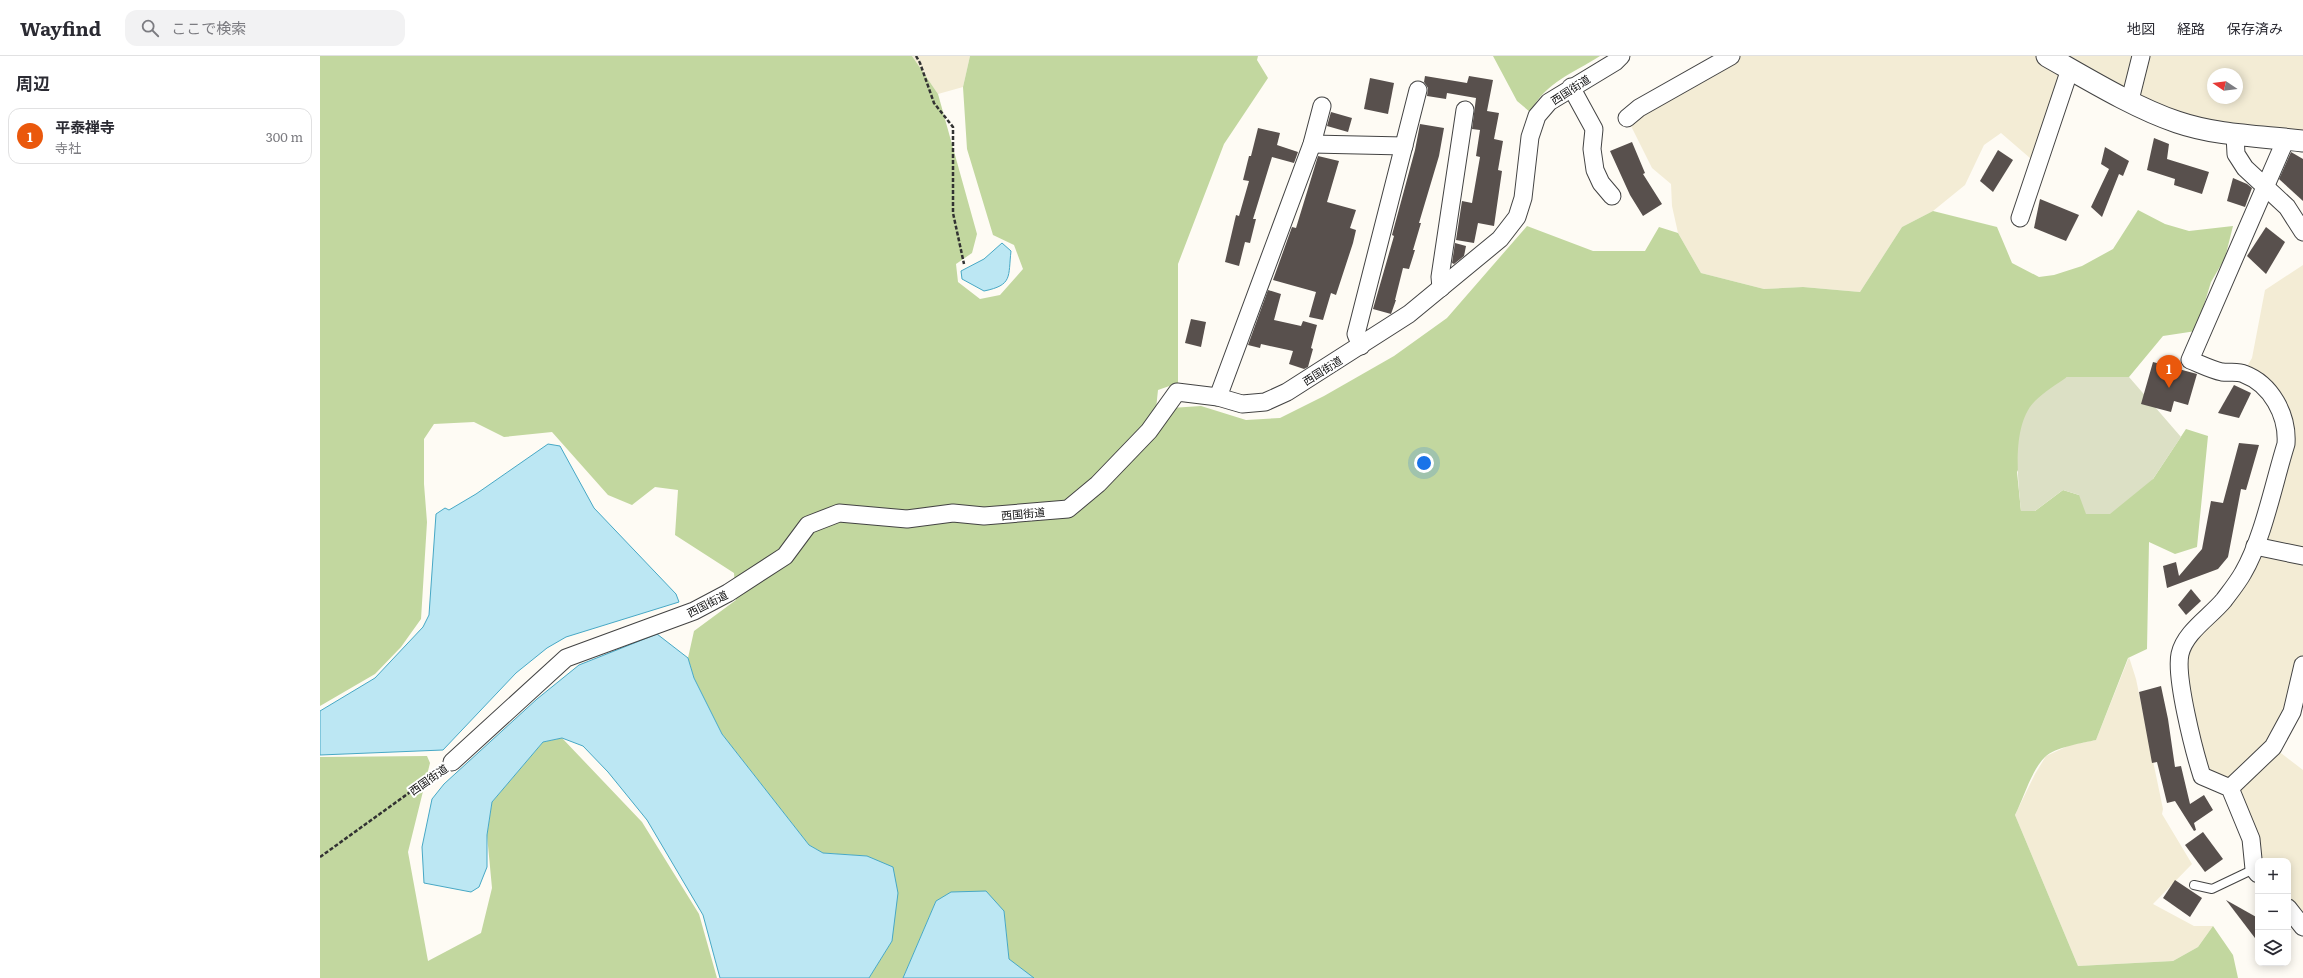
<!DOCTYPE html>
<html lang="ja">
<head>
<meta charset="utf-8">
<style>
	body { margin:0; font-family:Literata,"Noto Sans JP",serif; background:#f2f2f3; color:#2b2b33 }
	.controls { position:absolute; right:12px; bottom:12px; display:grid; overflow:hidden; border-radius:8px; box-shadow:0 2px 10px #0003 }
	.controls button { width:36px; height:36px; display:grid; place-items:center; padding:0; border:0; border-bottom:1px solid #e1e1e2; background:#fff; color:#2b2b33; font:20px sans-serif }
	.compass { position:absolute; left:1887px; top:12px; width:36px; height:36px; border-radius:50%; background:#fff; box-shadow:0 2px 10px #0003; rotate:283deg }
	.you { position:absolute; left:1104px; top:407px; width:14px; height:14px; margin:-10px; border:3px solid #fff; border-radius:50%; background:#1a73e8; box-shadow:0 0 0 6px #1a73e833 }
	.badge { display:grid; place-items:center; width:26px; height:26px; border-radius:50%; background:#ea580c; color:#fff; font-size:13px; font-weight:700 }
	.pin { position:absolute; translate:-50% -33px; filter:drop-shadow(0 1px 2px #0008) }
	.pin::after { content:''; position:absolute; top:21px; width:14px; height:12px; background:inherit; clip-path:polygon(0 0,100% 0,50% 100%) }
	.list { margin:0; padding:0; list-style:none }
	h2 { display:flex; justify-content:space-between; align-items:center; height:52px; margin:0; padding:0 16px; font-size:17px }
	h2 small { font-size:13px; font-weight:400; color:#7c7c81 }
	.list li { display:grid; grid-template-columns:26px 1fr auto; gap:12px; align-items:center; box-sizing:border-box; height:56px; margin:0 8px 8px; padding:0 8px; border:1px solid #e1e1e2; border-radius:12px }
	.list b { display:block; font-size:15px; white-space:nowrap }
	.list p { margin:0; font-size:13px; white-space:nowrap; color:#7c7c81 }
	.list em { font-size:13px; font-style:normal; color:#7c7c81 }
	.icon { flex:none; width:22px; height:22px; fill:none; stroke:currentColor; stroke-width:2; stroke-linecap:round; stroke-linejoin:round }
	.map { position:relative; flex:none; width:1983px; height:922px; overflow:hidden }
	header { display:flex; align-items:center; gap:24px; box-sizing:border-box; height:56px; padding:0 20px; background:#fff; border-bottom:1px solid #e1e1e2 }
	header strong { font-size:19px }
	nav { display:flex; gap:22px; margin-inline-start:auto; font-size:14px }
	.search { width:280px; height:36px; background:#f2f2f3; display:flex; align-items:center; gap:10px; box-sizing:border-box; padding:0 14px; border-radius:12px; color:#7c7c81; font-size:15px }
	main { display:flex }
	aside { flex:1; background:#fff }
	.map>svg:first-child { display:block }
</style>
</head>
<body>
<header>
<strong>Wayfind</strong>
<div class="search"><svg class="icon" aria-label="search" viewBox="0 0 24 24"><circle cx="10" cy="10" r="6"/><path d="M15 15l6 6"/></svg>ここで検索</div>
<nav><a>地図</a><a>経路</a><a>保存済み</a></nav>
</header>
<main>
<aside>
<h2>周辺<small></small></h2>
<ul class="list">
<li><span class="badge">1</span><div><b>平泰禅寺</b><p>寺社</p></div><em>300 m</em></li>
</ul>
</aside>
<div class="map">
<svg width="1983" height="922" viewBox="0 0 1983 922">
	<rect width="100%" height="100%" fill="#fefbf4"/>
	<g fill="#f3ecd5" fill-rule="evenodd">
		<polygon points="592,0 650,0 643,31 618,38"/>
		<path d="M1412,0H1983V86L1915,79L1750,13L1718,109L1681,77L1664,89L1645,129L1613,155L1582,171L1540,236L1483,231L1444,233L1381,217L1358,177L1352,150L1351,128L1332,112L1307,62ZM1893,18H1917V42H1893Z"/>
		<polygon points="1983,209 1983,609 1953,691 1983,714 1983,871 1968,852 1968,805 1938,805 1910,732 1882,720 1860,598 1923,517 1966,388 1962,362 1923,317 1932,302 1945,234"/>
		<polygon points="1809,601 1816,623 1843,753 1842,758 1872,808 1833,848 1874,870 1893,870 1878,891 1853,905 1758,910 1695,759 1715,718 1726,700 1750,689 1776,684"/>
	</g>
	<g fill="#c2d79f">
		<path d="M0,0H592L618,38L657,178L652,197L636,208L638,226L660,243L680,239L703,213L694,189L673,179L647,93L643,31L650,0H938L937,4L948,22L904,88L858,208V327L838,334L836,353L881,350L926,364L960,362L1004,340L1074,300L1127,262L1207,170L1273,195H1325L1339,171L1358,177L1381,217L1444,233L1483,231L1540,236L1582,171L1613,155L1677,171L1692,207L1719,221L1734,219L1762,210L1793,193L1818,154L1845,168L1869,175L1913,170L1905,202L1891,226L1876,275L1843,280L1809,321H1747L1697,416L1701,455H1715L1743,434L1759,439L1833,423L1866,373L1888,380L1877,491L1855,498L1829,486L1827,593L1808,602L1776,684C1763,687 1735,691 1725,701C1711,715 1704,741 1695,759L1758,910L1853,905L1878,891L1893,870L1913,899L1918,922H709L689,903L684,855L616,845L583,922H549L572,885L547,800L503,797L489,789L402,678L374,622L368,602L374,575L416,544L414,517L355,479L358,434L335,431L312,449L288,439L232,376L184,381L154,366L114,368L104,383V428L107,466L101,563L81,591L55,618L0,650Z"/>
		<path d="M1173,0H1280C1252,18 1227,25 1210,56L1197,45Z"/>
		<polygon points="242,682 322,766 379,858 397,922 0,922 0,701 107,700 110,707 88,796 108,905 161,877 172,832 167,779 172,746 223,686"/>
	</g>
	<path fill="#dce0c5" d="M1747,321H1809L1861,381L1833,423L1790,458H1766L1759,439L1743,434L1715,455H1701C1698,424 1691,369 1715,345C1724,336 1737,328 1747,321Z"/>
	<g fill="#bce7f3" stroke="#47a8c5">
		<path d="M682,187L691,195C688,221 693,229 664,235L642,223L641,215L664,203Z"/>
		<polygon points="228,388 240,390 274,452 356,538 359,546 246,581 227,592 196,617 123,694 0,699 0,655 55,622 103,571 109,559 116,458 125,452 129,454 156,438"/>
		<polygon points="337,578 368,602 374,622 402,678 489,789 503,797 547,800 573,811 578,837 572,885 549,922 400,922 383,859 327,764 288,716 263,690 242,682 223,686 172,746 167,779 167,811 159,831 151,836 104,827 102,791 112,743 124,728 217,643 259,609"/>
		<polygon points="666,835 684,855 689,903 714,922 583,922 616,845 631,836"/>
	</g>
	<g fill="#58504d">
		<polygon points="1105,20 1147,27 1149,20 1173,24 1167,55 1179,57 1174,83 1183,85 1178,114 1182,115 1174,170 1158,167 1154,187 1136,184 1142,145 1152,147 1160,101 1156,100 1160,74 1152,73 1156,42 1127,37 1126,43 1107,40 1108,32 1104,26"/>
		<polygon points="1050,22 1074,27 1068,58 1044,53"/>
		<polygon points="1011,56 1032,62 1028,76 1007,70"/>
		<polygon points="1100,68 1124,72 1119,100 1099,167 1101,167 1093,194 1095,194 1089,213 1083,212 1075,244 1076,244 1071,258 1053,253 1074,180 1072,179 1095,94"/>
		<polygon points="938,72 960,77 957,89 978,96 974,107 952,101 933,163 936,163 930,187 925,186 919,210 905,206 916,159 919,160 929,125 923,124 929,100 931,100"/>
		<polygon points="1834,82 1849,88 1847,103 1889,116 1882,138 1854,129 1855,123 1827,114"/>
		<polygon points="1312,86 1325,117 1323,118 1342,148 1323,160 1310,139 1290,95"/>
		<polygon points="1785,91 1809,105 1803,120 1799,118 1782,161 1771,151 1789,113 1781,108"/>
		<polygon points="1678,94 1693,104 1673,136 1660,125"/>
		<polygon points="1971,96 1983,103 1983,145 1959,123"/>
		<polygon points="998,100 1019,105 1007,146 1036,154 1030,172 1036,174 1033,187 1016,239 1011,237 1003,264 989,261 996,236 953,224 972,171 976,172"/>
		<polygon points="1913,122 1927,128 1932,132 1925,151 1907,145"/>
		<polygon points="1720,143 1759,159 1746,185 1714,172"/>
		<polygon points="1946,171 1965,186 1946,218 1927,200"/>
		<polygon points="1135,187 1146,190 1144,200 1134,208 1132,207"/>
		<polygon points="948,234 961,238 954,264 981,270 983,265 997,269 991,292 993,293 988,311 984,313 969,308 973,295 941,288 940,292 928,289"/>
		<polygon points="871,263 886,266 881,291 865,287"/>
		<polygon points="1833,306 1877,318 1868,349 1854,345 1851,356 1821,348"/>
		<polygon points="1914,329 1931,337 1919,362 1898,357"/>
		<polygon points="1919,387 1939,389 1926,434 1921,433 1908,501 1898,513 1847,532 1843,510 1856,506 1859,520 1882,493 1891,445 1903,447"/>
		<polygon points="1871,533 1881,545 1866,559 1858,549"/>
		<polygon points="1841,630 1848,663 1855,711 1861,710 1870,748 1884,739 1893,754 1874,767 1876,774 1874,775 1855,745 1847,747 1837,706 1832,707 1819,636"/>
		<polygon points="1883,776 1903,803 1885,816 1865,789"/>
		<polygon points="1855,824 1882,842 1870,861 1843,842"/>
		<polygon points="1906,844 1938,862 1938,886"/>
	</g>
	<g fill="none" stroke-linecap="round" stroke-linejoin="round">
		<defs>
			<polyline id="service" points="1874,829 1892,833 1934,813"/>
			<g id="minor">
				<polyline points="1251,31 1274,73 1272,93 1275,114 1281,127 1292,140"/>
				<polyline points="1810,44 1821,0"/>
				<polyline points="1307,62 1319,52 1411,0"/>
				<polyline points="1915,79 1916,98 1925,112 1967,151 1983,176"/>
				<polyline points="992,88 1084,90"/>
				<polyline points="1700,162 1750,13"/>
				<polyline points="1121,232 1120,221 1145,54"/>
				<polyline points="1041,290 1036,278 1098,34"/>
				<polyline points="898,341 992,88 1002,50"/>
				<polyline points="1935,490 1983,500"/>
				<polyline points="132,706 246,602 374,555 408,537 465,500 488,469 519,457 587,463 633,457 664,460 748,453 778,428 829,375 857,336 898,341 922,348 945,346 967,336 1089,258 1180,183 1197,161 1203,142 1210,81 1217,60 1229,46 1295,6 1301,0"/>
				<polyline points="1910,732 1953,691 1972,656 1983,609"/>
				<path d="M1938,818L1934,813L1931,783L1910,732L1882,720C1874,695 1855,621 1860,598C1865,576 1890,561 1904,544C1910,536 1918,526 1923,517C1943,483 1954,426 1966,388C1968,359 1951,328 1924,318C1918,315 1909,317 1902,316C1892,314 1880,308 1870,304L1966,83"/>
				<polyline points="1968,852 1983,871"/>
			</g>
			<path id="tertiary" d="M1727,0C1766,22 1815,52 1857,66C1898,80 1941,80 1983,85"/>
		</defs>
		<use href="#service" stroke="#434343" stroke-width="10"/>
		<use href="#minor" stroke="#434343" stroke-width="19"/>
		<use href="#tertiary" stroke="#434343" stroke-width="23"/>
		<g stroke="#323232" stroke-width="2.5" stroke-dasharray="4 2" stroke-linecap="butt">
			<polyline points="596,0 600,7 614,47 633,71 633,157 644,208"/>
			<polyline points="0,801 118,716"/>
		</g>
		<use href="#service" stroke="#fff" stroke-width="8"/>
		<use href="#minor" stroke="#fff" stroke-width="17"/>
		<use href="#tertiary" stroke="#fff" stroke-width="21"/>
	</g>
	<g text-anchor="middle" dominant-baseline="central" stroke-width="4" stroke-linejoin="round" paint-order="stroke">
		<g font-size="11" fill="#101010" stroke="#fff">
			<text transform="translate(1250 33) rotate(-33)">西国街道</text>
			<text transform="translate(1002 314) rotate(-32)">西国街道</text>
			<text transform="translate(703 457) rotate(-5)">西国街道</text>
			<text transform="translate(387 547) rotate(-27)">西国街道</text>
			<text transform="translate(108 723) rotate(-35)">西国街道</text>
		</g>
	</g>
</svg>
<div class="controls">
<button>+</button>
<button>−</button>
<button><svg class="icon" aria-label="layers" viewBox="0 0 24 24"><path d="M12 4l9 5-9 5-9-5zM3 14l9 5 9-5"/></svg></button>
</div>
<svg class="compass" viewBox="-18 -18 36 36"><path d="M0-13l5 13h-10z" fill="#e53935"/><path d="M0 13l5-13h-10z" fill="#7c7c81"/></svg>
<div class="you"></div>
<div class="pin badge" style="left:1849px;top:332px">1</div>
</div>
</main>
</body>
</html>
